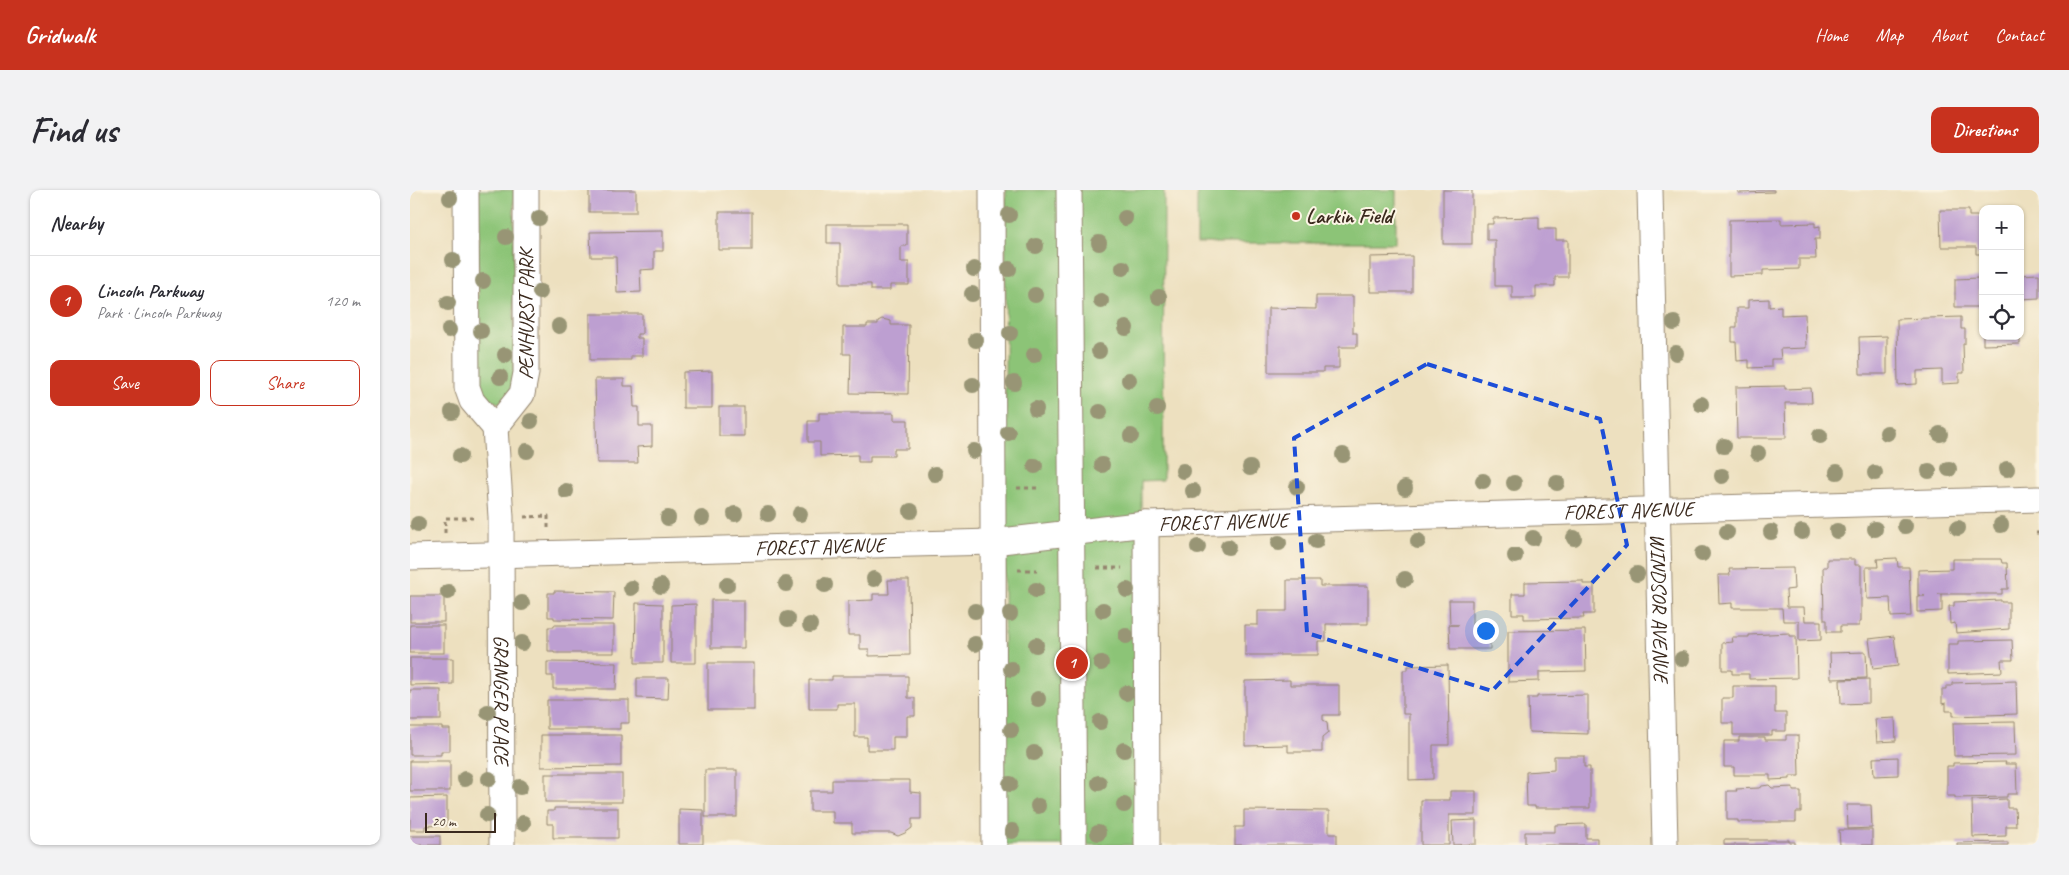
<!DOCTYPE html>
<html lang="en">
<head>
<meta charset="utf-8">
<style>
	body { margin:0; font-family:Caveat,sans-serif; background:#f2f2f3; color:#2b2b33 }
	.controls { position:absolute; right:15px; top:15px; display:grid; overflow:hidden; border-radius:10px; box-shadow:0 1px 4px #0004 }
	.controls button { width:45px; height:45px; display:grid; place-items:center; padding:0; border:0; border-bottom:1px solid #e1e1e2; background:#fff; color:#2b2b33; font:25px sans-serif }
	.scale { position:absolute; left:15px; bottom:12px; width:71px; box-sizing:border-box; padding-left:5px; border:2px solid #3b2a1e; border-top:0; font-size:14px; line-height:18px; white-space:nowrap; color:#3b2a1e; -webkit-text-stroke:4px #fcf5e5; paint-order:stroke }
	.you { position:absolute; left:1075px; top:440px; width:18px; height:18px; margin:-12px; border:4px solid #fff; border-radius:50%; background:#1a73e8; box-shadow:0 0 0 8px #1a73e833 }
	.badge { display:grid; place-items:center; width:32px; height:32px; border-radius:50%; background:#c8321e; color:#fff; font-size:16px; font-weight:700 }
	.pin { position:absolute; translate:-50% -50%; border:2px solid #fff; box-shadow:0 1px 5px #0006 }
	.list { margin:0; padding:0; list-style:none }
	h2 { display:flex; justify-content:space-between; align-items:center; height:65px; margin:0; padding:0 20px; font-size:21px }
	h2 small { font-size:16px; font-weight:400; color:#7c7c81 }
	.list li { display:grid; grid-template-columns:32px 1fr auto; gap:15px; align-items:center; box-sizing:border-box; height:90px; padding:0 20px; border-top:1px solid #e1e1e2 }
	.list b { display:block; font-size:19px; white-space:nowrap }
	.list p { margin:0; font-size:16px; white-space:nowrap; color:#7c7c81 }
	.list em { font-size:16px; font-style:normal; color:#7c7c81 }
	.actions { display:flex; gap:10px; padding:15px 20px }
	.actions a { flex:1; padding:11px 0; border:1px solid #c8321e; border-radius:10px; text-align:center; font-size:18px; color:#c8321e }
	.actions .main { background:#c8321e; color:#fff }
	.icon { flex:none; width:28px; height:28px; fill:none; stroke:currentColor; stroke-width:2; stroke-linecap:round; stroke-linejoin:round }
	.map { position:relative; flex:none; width:1629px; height:655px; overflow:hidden; border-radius:10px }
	header { display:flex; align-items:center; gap:30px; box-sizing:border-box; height:70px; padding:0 25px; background:#c8321e; color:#fff }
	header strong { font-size:24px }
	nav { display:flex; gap:28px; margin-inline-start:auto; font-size:18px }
	.intro { display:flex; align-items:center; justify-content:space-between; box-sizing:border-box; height:120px; padding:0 30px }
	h1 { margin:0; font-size:35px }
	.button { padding:12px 22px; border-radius:10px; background:#c8321e; color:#fff; font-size:18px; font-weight:700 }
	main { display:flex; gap:30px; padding:0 30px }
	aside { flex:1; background:#fff; border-radius:10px; box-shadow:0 1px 4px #0004 }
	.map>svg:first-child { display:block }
</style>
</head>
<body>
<header>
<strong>Gridwalk</strong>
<nav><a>Home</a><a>Map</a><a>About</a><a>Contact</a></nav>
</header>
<div class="intro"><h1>Find us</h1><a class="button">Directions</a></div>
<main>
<aside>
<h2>Nearby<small></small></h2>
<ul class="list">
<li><span class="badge">1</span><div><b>Lincoln Parkway</b><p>Park · Lincoln Parkway</p></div><em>120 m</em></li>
</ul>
<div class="actions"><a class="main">Save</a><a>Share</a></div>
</aside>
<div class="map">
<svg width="1629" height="655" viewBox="0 0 1629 655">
	<rect width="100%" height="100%" fill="#fcf5e5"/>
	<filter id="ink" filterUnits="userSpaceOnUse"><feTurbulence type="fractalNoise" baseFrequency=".02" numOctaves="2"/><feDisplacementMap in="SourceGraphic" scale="10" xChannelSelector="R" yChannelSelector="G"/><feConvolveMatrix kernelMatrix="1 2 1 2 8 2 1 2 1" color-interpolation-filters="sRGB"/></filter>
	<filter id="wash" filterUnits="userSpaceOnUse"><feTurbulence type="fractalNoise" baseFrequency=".0096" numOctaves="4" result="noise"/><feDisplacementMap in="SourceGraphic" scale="20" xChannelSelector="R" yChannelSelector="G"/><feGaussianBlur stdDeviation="1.12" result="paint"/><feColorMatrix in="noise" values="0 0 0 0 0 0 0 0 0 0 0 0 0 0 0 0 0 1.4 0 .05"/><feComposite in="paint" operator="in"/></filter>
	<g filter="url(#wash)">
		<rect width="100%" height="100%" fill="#ede0bf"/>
		<g fill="#8cc477" stroke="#64774a">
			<polygon points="68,0 104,0 104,198 89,213 76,209 69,199"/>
			<polygon points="596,0 754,0 753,290 731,291 732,655 593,655"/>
			<rect x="787" y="0" width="199" height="53"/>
		</g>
		<g id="blocks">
			<g fill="#bd9fd1">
				<rect x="179" y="0" width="47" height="22"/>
				<rect x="1033" y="0" width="29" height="54"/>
				<polygon points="1328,0 1364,0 1364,2 1328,3"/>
				<polygon points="1530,20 1559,20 1559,26 1573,26 1573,64 1566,64 1566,57 1531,57"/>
				<rect x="309" y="22" width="33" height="38"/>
				<polygon points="1129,27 1129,39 1146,39 1146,50 1158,50 1158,87 1145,87 1145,96 1126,96 1126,108 1102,108 1102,96 1085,96 1085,50 1077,50 1077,34 1083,34 1083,28"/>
				<polygon points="1371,29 1371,34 1405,33 1405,37 1410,36 1410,49 1405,49 1406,69 1389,69 1389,79 1353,80 1353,85 1319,86 1319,30"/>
				<polygon points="417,34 497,34 497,56 491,56 491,72 499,72 499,95 480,95 480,100 461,100 461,94 430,94 430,53 417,53"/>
				<polygon points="253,41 253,61 244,61 244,79 230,80 231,102 207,103 206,67 181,67 180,42"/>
				<polygon points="1002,66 1002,102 960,102 960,67"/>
				<polygon points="1629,84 1629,108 1610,109 1610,85"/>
				<polygon points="1569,88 1569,117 1545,117 1545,89"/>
				<polygon points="906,106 943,106 943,143 947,143 947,157 929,157 929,178 913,178 913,182 858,182 858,118 906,119"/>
				<polygon points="1359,109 1359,117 1371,116 1371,125 1395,124 1396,158 1370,159 1371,169 1361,169 1361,177 1339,178 1339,170 1327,171 1326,152 1322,152 1322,137 1327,137 1327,118 1338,118 1338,110"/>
				<polygon points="180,124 232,124 232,144 227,144 227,148 232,148 232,166 221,166 221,170 180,170"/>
				<polygon points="1551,127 1551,139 1555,139 1555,154 1553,154 1554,183 1549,183 1549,193 1532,194 1532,180 1507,181 1507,194 1488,195 1487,129"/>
				<polygon points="472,129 481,131 481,135 499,135 498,204 440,203 441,164 433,164 433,137 457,137 457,134 468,134 468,131"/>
				<polygon points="1477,146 1477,184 1450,184 1449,147"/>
				<polygon points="1573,146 1610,146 1610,154 1573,155"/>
				<polygon points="302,181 302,218 273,218 273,182"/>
				<polygon points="185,189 214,189 214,196 223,196 224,217 229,217 229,236 242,236 242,256 227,257 228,273 187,273"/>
				<polygon points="1375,196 1375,199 1401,198 1402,213 1375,213 1376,248 1327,248 1326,197"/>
				<rect x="309" y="217" width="25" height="29"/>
				<polygon points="409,223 484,223 484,230 498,230 498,259 484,259 484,266 460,266 460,272 448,272 448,265 410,266 410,252 398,252 398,231 409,231"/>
				<polygon points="1487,368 1488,377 1499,377 1501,426 1481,427 1480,408 1457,409 1456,377 1468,377 1467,369"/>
				<polygon points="1417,369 1445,369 1445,375 1451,375 1451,432 1449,432 1449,436 1430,436 1430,442 1417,442 1417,430 1414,430 1413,377 1417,377"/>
				<polygon points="1542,369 1591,369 1592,373 1597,373 1598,399 1592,399 1592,404 1528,404 1532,405 1532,421 1507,422 1507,406 1515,406 1508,405 1508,380 1542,379"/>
				<polygon points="1383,378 1384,399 1376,400 1377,417 1394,417 1395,431 1411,431 1411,450 1389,451 1389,431 1373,431 1372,418 1322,418 1322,413 1309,414 1308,385 1320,385 1319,379"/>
				<polygon points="478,390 499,390 500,465 459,466 459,459 450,459 450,445 438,445 438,411 463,410 463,404 479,404"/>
				<polygon points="877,390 910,390 910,396 958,396 958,434 916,434 916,451 908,451 908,465 835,465 835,435 848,435 848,421 877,421"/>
				<polygon points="1173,391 1173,394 1184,394 1184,424 1173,424 1174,428 1114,429 1114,424 1102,424 1102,404 1115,404 1115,392"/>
				<polygon points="144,401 204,402 203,430 144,429 144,427 138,427 138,403 144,403"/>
				<rect x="0" y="406" width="34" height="26"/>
				<rect x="301" y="410" width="33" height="48"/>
				<polygon points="1039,410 1062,410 1062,435 1080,435 1080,459 1040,459 1039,435 1049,435 1040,435"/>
				<polygon points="1591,410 1591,412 1599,412 1599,439 1546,443 1545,433 1540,434 1539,416 1544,416 1544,412"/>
				<polygon points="226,413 253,414 253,473 225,473"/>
				<polygon points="286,414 286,473 261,473 261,415"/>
				<rect x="0" y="435" width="34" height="28"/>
				<polygon points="144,435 204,435 204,463 144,463 144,461 138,461 138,437 144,437"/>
				<polygon points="1175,440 1176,481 1129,482 1129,491 1098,492 1098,441"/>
				<polygon points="1379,443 1379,446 1386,446 1387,488 1339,489 1339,484 1322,484 1322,480 1312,480 1312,453 1323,452 1322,447 1339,447 1339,445"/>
				<polygon points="1484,446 1488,476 1463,479 1459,449"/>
				<polygon points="1602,450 1603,470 1591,470 1592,482 1538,484 1538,454 1548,454 1548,451"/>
				<polygon points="1456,462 1457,488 1421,489 1420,463"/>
				<polygon points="0,468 43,468 43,494 0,495"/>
				<polygon points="137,472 207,473 206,499 143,499 143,486 137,486"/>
				<rect x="298" y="473" width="46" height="47"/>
				<polygon points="1038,475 1039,555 1023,555 1023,589 999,590 999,524 993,524 993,480 998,480 998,476"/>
				<polygon points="422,486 498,486 498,508 505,508 505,526 497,526 497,547 483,547 483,560 457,560 457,547 445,547 445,514 427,514 427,519 399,519 399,490 422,490"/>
				<polygon points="227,488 259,488 258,509 227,508"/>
				<polygon points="1459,489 1459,513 1431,514 1430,490"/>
				<polygon points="880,490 880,495 929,495 929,525 913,525 913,530 917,532 918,543 912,548 912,562 878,562 878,555 835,556 835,491"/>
				<polygon points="1606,491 1607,524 1543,526 1543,521 1536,521 1536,513 1532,514 1532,499 1536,499 1536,496 1542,496 1542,493"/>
				<polygon points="1323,496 1365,496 1365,523 1376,523 1376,541 1362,541 1362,545 1323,545 1323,533 1312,533 1312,508 1323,508"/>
				<rect x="0" y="500" width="31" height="30"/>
				<polygon points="1178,505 1178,544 1119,542 1118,508 1127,508 1127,506"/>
				<polygon points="137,510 219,510 219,533 210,533 210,539 137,539"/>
				<polygon points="1485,528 1486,551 1467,552 1465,529"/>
				<polygon points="1605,532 1606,565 1544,566 1543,533"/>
				<polygon points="0,537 32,537 32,539 40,539 40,561 31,561 31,565 0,565"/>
				<polygon points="131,545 211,545 211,576 131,577"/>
				<polygon points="1376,545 1388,545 1389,586 1380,586 1380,589 1360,590 1360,585 1324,585 1324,577 1314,577 1314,551 1329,551 1329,547 1355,547 1355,550 1376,550"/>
				<polygon points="1144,566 1174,566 1174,577 1180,577 1180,618 1125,618 1125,616 1117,616 1116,582 1144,580"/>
				<polygon points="1488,567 1488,585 1464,586 1463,568"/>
				<rect x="0" y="571" width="40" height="30"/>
				<polygon points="1596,572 1595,574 1606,574 1607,604 1597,604 1597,607 1545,608 1545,606 1537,606 1537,576 1543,576 1543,573"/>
				<rect x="295" y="580" width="32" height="47"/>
				<rect x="135" y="584" width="77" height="28"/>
				<polygon points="422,590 500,590 500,602 511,603 511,629 502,629 502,638 495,643 488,646 481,643 442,643 442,633 423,633 423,621 400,621 400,601 422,601"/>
				<polygon points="1359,595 1362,598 1383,597 1383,601 1391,601 1391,622 1386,622 1386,632 1328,632 1328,630 1317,630 1317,601 1327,601 1326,599 1349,598 1352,596"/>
				<polygon points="1040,601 1066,601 1066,625 1039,625 1039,655 1011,655 1011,610 1040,610"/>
				<polygon points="37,607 37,635 15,636 15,640 0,640 0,608"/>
				<polygon points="1597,609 1597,618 1605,618 1606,636 1596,636 1596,646 1563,647 1562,610"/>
				<polygon points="1437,615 1461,615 1462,638 1438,639"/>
				<polygon points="144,618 208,618 208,648 143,648 143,634 137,634 137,621 144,621"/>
				<polygon points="269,619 293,620 293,654 269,654"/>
				<polygon points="834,620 919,621 919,644 927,644 927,655 825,655 825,637 834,637"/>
				<polygon points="1066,630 1066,654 1043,655 1042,631"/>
				<polygon points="1176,634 1176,648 1187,648 1187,655 1115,655 1115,642 1145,642 1145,635"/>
				<polygon points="1429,640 1462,640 1462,655 1430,655"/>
				<rect x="0" y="646" width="30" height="9"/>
				<polygon points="1314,650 1379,650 1379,652 1385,652 1385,655 1314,655"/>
				<polygon points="1598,652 1598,655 1547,655 1547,653"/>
			</g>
		</g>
	</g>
	<g filter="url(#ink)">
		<use href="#blocks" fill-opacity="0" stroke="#94856e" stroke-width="1"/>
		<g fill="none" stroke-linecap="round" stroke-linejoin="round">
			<defs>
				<g id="minor">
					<path id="s1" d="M56,0L57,197L62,211L85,238L112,204L116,183V0"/>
					<polyline points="582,0 584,655"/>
					<polyline points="659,0 664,655"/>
					<path id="s2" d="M1240,0L1255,655"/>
					<path id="s3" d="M85,238L91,327L92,655"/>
					<polyline points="736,334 737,655"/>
					<path id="s4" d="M0,367L583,352L736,334L1629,309"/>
				</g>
			</defs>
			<use href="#minor" stroke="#94856e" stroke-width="27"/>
			<g stroke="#94856e" stroke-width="3" stroke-dasharray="4 4" stroke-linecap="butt">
				<polyline points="607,298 629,298"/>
				<polyline points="114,327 138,326 138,341"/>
				<polyline points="35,343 35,328 63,328"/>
				<polyline points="1626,343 1629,343"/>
				<polyline points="687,378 712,378"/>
				<polyline points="608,380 627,380"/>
			</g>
			<use href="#minor" stroke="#fff" stroke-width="25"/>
		</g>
		<g fill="#989575">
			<circle cx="40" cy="8" r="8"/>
			<circle cx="599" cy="25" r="8"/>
			<circle cx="129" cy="28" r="8"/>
			<circle cx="715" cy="28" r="8"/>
			<circle cx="96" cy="47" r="8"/>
			<circle cx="689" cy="53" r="8"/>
			<circle cx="626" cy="56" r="8"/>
			<circle cx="43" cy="70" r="8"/>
			<circle cx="713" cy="78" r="8"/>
			<circle cx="564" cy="79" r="8"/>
			<circle cx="599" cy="79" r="8"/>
			<circle cx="73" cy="91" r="8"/>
			<circle cx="130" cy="102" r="8"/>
			<circle cx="562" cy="104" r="8"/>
			<circle cx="625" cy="105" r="8"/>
			<circle cx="749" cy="107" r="8"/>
			<circle cx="691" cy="111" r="8"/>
			<circle cx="38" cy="113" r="8"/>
			<circle cx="1264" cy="133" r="8"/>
			<circle cx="149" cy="136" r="8"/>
			<circle cx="716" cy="138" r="8"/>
			<circle cx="39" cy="140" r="8"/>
			<circle cx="71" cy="141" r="8"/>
			<circle cx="600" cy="143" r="8"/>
			<circle cx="566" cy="150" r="8"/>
			<circle cx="689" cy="161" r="8"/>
			<circle cx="1266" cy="163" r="8"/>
			<circle cx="95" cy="165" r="8"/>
			<circle cx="624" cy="165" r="8"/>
			<circle cx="90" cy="187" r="8"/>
			<circle cx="719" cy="190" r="8"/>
			<circle cx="604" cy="193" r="8"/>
			<circle cx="563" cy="195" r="8"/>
			<circle cx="1291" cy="214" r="8"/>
			<circle cx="747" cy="218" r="8"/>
			<circle cx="626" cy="219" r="8"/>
			<circle cx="42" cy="222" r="8"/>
			<circle cx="690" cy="222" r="8"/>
			<circle cx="121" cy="231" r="8"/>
			<circle cx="598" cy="243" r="8"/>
			<circle cx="1477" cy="243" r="8"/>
			<circle cx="1530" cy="244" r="8"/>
			<circle cx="721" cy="246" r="8"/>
			<circle cx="1410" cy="246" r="8"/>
			<circle cx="1314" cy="256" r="8"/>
			<circle cx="117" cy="261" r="8"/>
			<circle cx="564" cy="261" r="8"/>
			<circle cx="1348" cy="263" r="8"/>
			<circle cx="933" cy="265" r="8"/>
			<circle cx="50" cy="266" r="8"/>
			<circle cx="692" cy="275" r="8"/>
			<circle cx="625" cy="276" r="8"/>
			<circle cx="840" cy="278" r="8"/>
			<circle cx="1539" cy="279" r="8"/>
			<circle cx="1597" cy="279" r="8"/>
			<circle cx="773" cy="281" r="8"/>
			<circle cx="1519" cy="281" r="8"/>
			<circle cx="1427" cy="282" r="8"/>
			<circle cx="1465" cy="283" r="8"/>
			<circle cx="525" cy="284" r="8"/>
			<circle cx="1312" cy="286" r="8"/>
			<circle cx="1073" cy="291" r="8"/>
			<circle cx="1104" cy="293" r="8"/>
			<circle cx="1147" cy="293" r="8"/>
			<circle cx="887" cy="297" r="8"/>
			<circle cx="995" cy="298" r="8"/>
			<circle cx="156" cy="301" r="8"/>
			<circle cx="783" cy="301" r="8"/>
			<circle cx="501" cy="321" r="8"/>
			<circle cx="325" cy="324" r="8"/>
			<circle cx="358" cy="324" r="8"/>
			<circle cx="390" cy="324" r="8"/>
			<circle cx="258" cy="328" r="8"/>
			<circle cx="292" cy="328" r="8"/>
			<circle cx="8" cy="334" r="8"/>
			<circle cx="1591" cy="335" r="8"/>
			<circle cx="1495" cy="336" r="8"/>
			<circle cx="1548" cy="338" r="8"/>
			<circle cx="1465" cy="339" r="8"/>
			<circle cx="1427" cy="341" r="8"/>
			<circle cx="1317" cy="342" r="8"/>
			<circle cx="1361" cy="342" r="8"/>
			<circle cx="1392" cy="342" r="8"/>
			<circle cx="1123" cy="348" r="8"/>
			<circle cx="1164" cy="348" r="8"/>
			<circle cx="906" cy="351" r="8"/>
			<circle cx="1008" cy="351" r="8"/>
			<circle cx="869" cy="353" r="8"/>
			<circle cx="788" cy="357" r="8"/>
			<circle cx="818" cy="357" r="8"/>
			<circle cx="1292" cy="364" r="8"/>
			<circle cx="1105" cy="366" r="8"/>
			<circle cx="1227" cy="384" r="8"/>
			<circle cx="464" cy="389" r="8"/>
			<circle cx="995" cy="389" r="8"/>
			<circle cx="376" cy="394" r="8"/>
			<circle cx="317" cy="395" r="8"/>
			<circle cx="415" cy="395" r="8"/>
			<circle cx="251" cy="396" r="8"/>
			<circle cx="221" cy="398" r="8"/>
			<circle cx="626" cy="400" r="8"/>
			<circle cx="717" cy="400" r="8"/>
			<circle cx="38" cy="402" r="8"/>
			<circle cx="112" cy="413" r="8"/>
			<circle cx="693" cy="420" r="8"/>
			<circle cx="565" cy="421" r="8"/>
			<circle cx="600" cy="424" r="8"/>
			<circle cx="378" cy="429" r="8"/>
			<circle cx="400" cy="435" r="8"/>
			<circle cx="716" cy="446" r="8"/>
			<circle cx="112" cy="453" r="8"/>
			<circle cx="565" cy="454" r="8"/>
			<circle cx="626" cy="455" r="8"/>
			<circle cx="1272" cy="469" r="8"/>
			<circle cx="691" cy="473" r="8"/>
			<circle cx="601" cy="479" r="8"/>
			<circle cx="716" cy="503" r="8"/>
			<circle cx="628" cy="509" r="8"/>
			<circle cx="78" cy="522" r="8"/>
			<circle cx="690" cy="532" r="8"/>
			<circle cx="601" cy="540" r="8"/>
			<circle cx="714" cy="560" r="8"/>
			<circle cx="624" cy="563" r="8"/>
			<circle cx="55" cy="589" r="8"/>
			<circle cx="79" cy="589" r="8"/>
			<circle cx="689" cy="593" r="8"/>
			<circle cx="600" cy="594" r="8"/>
			<circle cx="110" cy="597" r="8"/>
			<circle cx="714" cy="615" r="8"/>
			<circle cx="628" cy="616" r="8"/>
			<circle cx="77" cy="625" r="8"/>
			<circle cx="113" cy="633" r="8"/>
			<circle cx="602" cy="641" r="8"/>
			<circle cx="688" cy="643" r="8"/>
		</g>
	</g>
	<path fill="none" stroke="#1d4ed8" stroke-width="4" stroke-dasharray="10 6" stroke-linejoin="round" d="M1017,174L1190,229L1217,355L1082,501L897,443L884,248Z"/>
	<circle fill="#c8321e" stroke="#fcf5e5" stroke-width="2" cx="886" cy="26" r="5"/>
	<g text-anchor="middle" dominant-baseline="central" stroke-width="4" stroke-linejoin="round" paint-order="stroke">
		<g font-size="21" font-weight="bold" fill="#3b2a1e" stroke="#fcf5e5" text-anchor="start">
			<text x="896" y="26">Larkin Field</text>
		</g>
		<g font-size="21" fill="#3b2a1e" stroke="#fcf5e5">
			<text stroke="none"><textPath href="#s1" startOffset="371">PENHURST PARK</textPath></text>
			<text stroke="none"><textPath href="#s4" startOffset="1220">FOREST AVENUE</textPath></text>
			<text stroke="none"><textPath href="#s4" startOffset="815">FOREST AVENUE</textPath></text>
			<text stroke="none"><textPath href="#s4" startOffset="410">FOREST AVENUE</textPath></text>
			<text stroke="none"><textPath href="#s2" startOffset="418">WINDSOR AVENUE</textPath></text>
			<text stroke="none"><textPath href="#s3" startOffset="272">GRANGER PLACE</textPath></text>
		</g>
	</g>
</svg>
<div class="controls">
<button>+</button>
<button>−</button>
<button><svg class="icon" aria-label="locate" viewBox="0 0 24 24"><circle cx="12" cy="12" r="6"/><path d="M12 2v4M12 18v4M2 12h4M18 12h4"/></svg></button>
</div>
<div class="scale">20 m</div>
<div class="you"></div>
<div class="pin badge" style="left:662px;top:473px">1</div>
</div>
</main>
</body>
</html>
